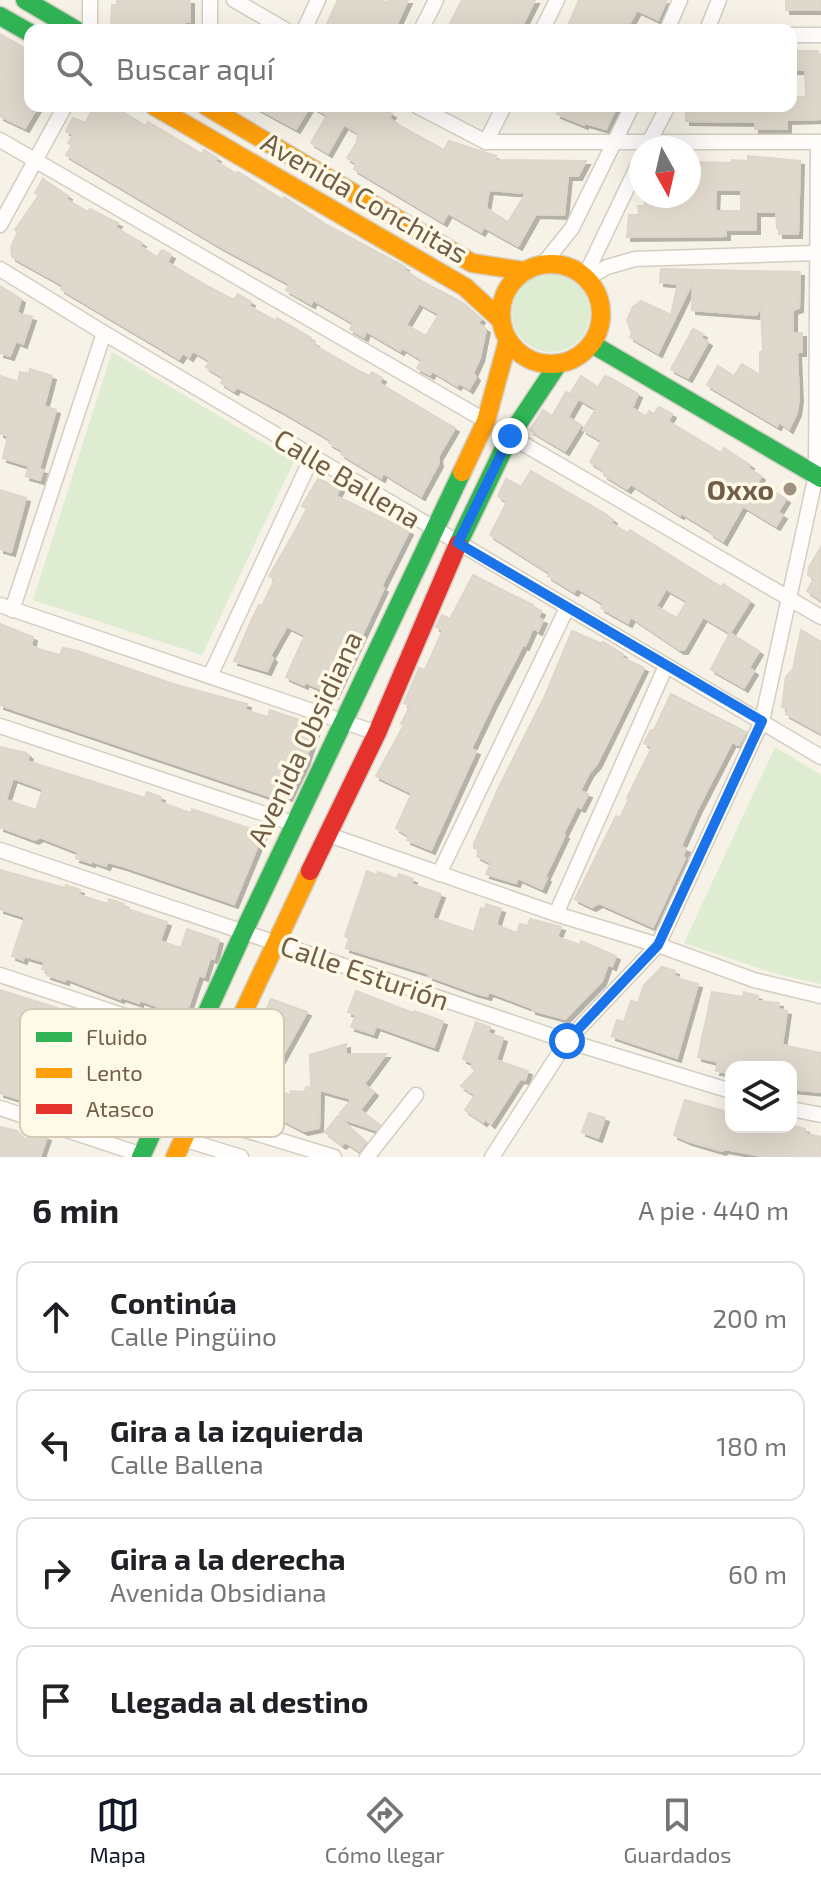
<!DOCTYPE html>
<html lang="es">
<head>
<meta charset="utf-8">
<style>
	body { margin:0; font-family:"Exo 2",sans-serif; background:#f6f6f6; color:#202124 }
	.controls { position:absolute; right:24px; bottom:24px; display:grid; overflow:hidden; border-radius:16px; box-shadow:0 8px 32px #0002 }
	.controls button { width:72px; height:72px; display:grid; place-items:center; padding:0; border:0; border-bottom:2px solid #e0e0e0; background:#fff; color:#202124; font:40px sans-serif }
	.compass { position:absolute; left:629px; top:136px; width:72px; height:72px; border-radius:50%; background:#fff; box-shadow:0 8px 32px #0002; rotate:172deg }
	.stop { position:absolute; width:24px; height:24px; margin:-18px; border:6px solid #1a73e8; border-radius:50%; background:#fff }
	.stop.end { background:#1a73e8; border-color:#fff; box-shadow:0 2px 8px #0008 }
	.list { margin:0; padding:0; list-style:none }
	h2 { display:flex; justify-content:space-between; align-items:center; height:104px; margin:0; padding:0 32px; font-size:34px }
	h2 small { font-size:26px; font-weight:400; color:#757577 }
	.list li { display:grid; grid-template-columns:52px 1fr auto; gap:24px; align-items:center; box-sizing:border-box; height:112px; margin:0 16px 16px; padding:0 16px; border:2px solid #e0e0e0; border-radius:16px }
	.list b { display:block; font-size:30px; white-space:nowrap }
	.list p { margin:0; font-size:26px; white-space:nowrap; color:#757577 }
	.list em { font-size:26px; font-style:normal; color:#757577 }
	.icon { flex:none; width:44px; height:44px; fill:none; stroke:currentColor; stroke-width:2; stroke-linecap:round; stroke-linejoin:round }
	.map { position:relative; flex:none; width:821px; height:1157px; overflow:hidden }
	.search { position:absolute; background:#fff; box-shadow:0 8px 32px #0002; left:24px; right:24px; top:24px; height:88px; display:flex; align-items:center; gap:20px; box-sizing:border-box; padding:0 28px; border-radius:16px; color:#757577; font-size:30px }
	.sheet { height:616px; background:#fff }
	nav { display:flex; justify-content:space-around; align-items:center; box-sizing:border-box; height:112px; border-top:2px solid #e0e0e0; background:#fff; font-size:22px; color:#757577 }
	nav a { display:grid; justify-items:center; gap:4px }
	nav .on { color:#111827 }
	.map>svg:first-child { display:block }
</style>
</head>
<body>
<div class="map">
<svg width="821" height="1157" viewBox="0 0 821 1157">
	<defs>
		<filter id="shadow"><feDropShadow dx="4" dy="4" stdDeviation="0" flood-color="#0004"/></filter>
	</defs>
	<rect width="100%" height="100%" fill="#f6f2e7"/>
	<g fill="#deecd2">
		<circle cx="551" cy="313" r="39"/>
		<polygon points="112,352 294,461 202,655 33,600"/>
		<polygon points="775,747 821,775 821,984 776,974 684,943"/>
	</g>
	<g fill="#dfd8cc" stroke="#ded6ca" stroke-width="2" fill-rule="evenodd" filter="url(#shadow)">
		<polygon points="117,0 190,0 190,22 185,22 185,30 111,30 112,5 117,5"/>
		<polygon points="338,0 381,0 387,3 388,0 408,0 394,30 324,30"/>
		<polygon points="462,0 535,0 522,26 516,22 512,24 509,30 489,30 483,27 481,30 447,30"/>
		<polygon points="579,0 667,0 658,20 637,10 626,30 566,30"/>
		<rect x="786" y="0" width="35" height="10"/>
		<polygon points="0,34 30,51 30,106 38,106 25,128 0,116"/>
		<polygon points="791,51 818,51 818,54 821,54 821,119 787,120 787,129 755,129 755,122 686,121 686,106 791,106 791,97 806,97 805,70 791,70"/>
		<path d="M95,106H113L146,126L148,122L202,154L204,150L217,158L215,161L237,174L238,172L283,200L284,197L327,225L405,267L403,269L423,282L463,303L481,319L478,323L486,329L480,358L473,373L476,377L469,389L459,383L457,386L432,371L430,375L417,368L422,360L402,348L400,351L366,331L364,337L350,329L353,323L336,313L313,300L311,304L286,290L290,284L219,246L66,155L72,145L68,143L73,135L66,131L73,118L85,123ZM419,303L439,314L426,336L406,325Z"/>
		<polygon points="254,106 310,106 296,129"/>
		<path d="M311,106H379L392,114L389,118L402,127L444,150L449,141L496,156L495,160L586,161L578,176H568L564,215L536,214L518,246L484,227L481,232L448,213L443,222L354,169L356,163L347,158L357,142L358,133L344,125L328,153L311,143L327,115ZM489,190L526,193L508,222L486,208Z"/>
		<polygon points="561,106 617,106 606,129 585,123 584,125 557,114"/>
		<path d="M748,156L800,161L798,234H779V228H777L776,212H756V230H726V236L627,237L629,215H639L638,206H645V196H689V167L695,168V162L732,163V160L748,161ZM716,190H741V211H715Z"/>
		<polygon points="43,179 68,196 66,199 88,212 90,209 118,223 115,227 142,243 140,246 157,257 162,250 171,255 167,262 207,286 234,300 238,294 251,302 249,306 276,321 277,318 291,326 311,338 310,340 315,343 314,345 361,372 369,376 372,372 382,378 379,383 455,428 438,457 439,463 421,496 383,473 381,478 341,454 343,451 329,443 331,440 278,409 237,387 234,391 221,383 224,378 206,367 210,361 193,351 189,357 183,353 179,359 61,289 63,285 12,257 11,247 18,232 15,230 39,195 35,193"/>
		<polygon points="661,269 800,272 799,308 793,310 793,333 802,333 802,352 797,352 799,398 797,412 789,429 779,422 777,426 707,385 718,366 734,376 742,364 760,375 760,352 763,352 761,307 756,315 692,310 693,281 658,353 630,337 632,334 627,320 633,307 641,301 671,315 678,284 660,282"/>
		<polygon points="0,286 21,299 17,313 32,317 23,344 16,341 10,356 0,353"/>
		<polygon points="693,329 703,334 701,338 708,342 688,378 671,369"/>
		<polygon points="30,369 52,376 44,406 56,410 39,469 43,470 40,480 26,476 29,466 3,458 8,436 0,433 0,376 18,382 20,372 29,374"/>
		<polygon points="581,376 598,387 605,376 612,379 638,394 632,408 646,416 649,411 654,414 659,407 672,414 668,421 721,453 724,448 750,465 748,468 761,476 758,482 786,499 778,512 783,515 776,526 743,506 723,541 710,533 711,531 681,513 680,515 631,484 627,489 604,475 603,470 590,462 602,441 583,430 596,409 570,394"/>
		<polygon points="566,392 578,399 568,417 581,425 565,451 530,430 543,410 552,416"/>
		<path d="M531,471L604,513L613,520L611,523L628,533L630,530L721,587L723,584L750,601L730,633L703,617L684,650H680L631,617L628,623L601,608L604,604L577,588L574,592L564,586L548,576L550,573L490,535L507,502L498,496L506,479L521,487ZM666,589L687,601L677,618L656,606Z"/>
		<polygon points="318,479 340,488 336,496 409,531 381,587 384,588 334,695 305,682 304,685 286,677 305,635 287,626 270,656 273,658 267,671 234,661 252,619 259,605 262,606 275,579 269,576 298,526 307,508 302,506"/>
		<polygon points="0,490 26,498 11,552 0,549"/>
		<polygon points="821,547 821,600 807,591 814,579 808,575 809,567"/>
		<polygon points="473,575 533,605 532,607 541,611 538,618 543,620 538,631 533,628 525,646 523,645 491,707 471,749 476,751 431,850 407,840 409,836 396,828 412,793 376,776 404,725 401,724 410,706 404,703 419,668 425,670 443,630 436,627 442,615 450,619"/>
		<polygon points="0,624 33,637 31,646 45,651 60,655 63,648 78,651 173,684 247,704 245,710 268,717 270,710 317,726 305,762 288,797 282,795 281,799 266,795 0,705"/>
		<polygon points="801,630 821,642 821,733 790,716 786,714 788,709 782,707 786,677 793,669"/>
		<polygon points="572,631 602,644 603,642 623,654 621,657 644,668 597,764 589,773 580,791 588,794 581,808 577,806 563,834 565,835 545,877 547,878 542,889 518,878 516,883 486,874 491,863 477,856 480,850 474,848 474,844 499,787 545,696"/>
		<polygon points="730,633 759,651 749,668 754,671 744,688 711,669"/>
		<polygon points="671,694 746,732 739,745 732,742 697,810 681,846 686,849 682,857 685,858 653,927 599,903 592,907 575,899 616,816 620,818 629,799 627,798 652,747 644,743 651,730 654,730"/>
		<path d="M0,747L26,753L29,756L27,761L145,798L147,792L161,797L160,802L182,810L191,813L192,809L263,833L234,904L123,866L108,862L106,866L92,861L91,863L76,858L78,852L40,837L35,840L0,827ZM13,778L43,789L36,810L6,800Z"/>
		<polygon points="0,870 65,888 66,885 80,890 79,895 108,904 109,899 124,904 122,907 167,922 160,941 181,948 187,929 219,940 214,959 210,958 204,977 199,975 185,1017 140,1000 139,1003 121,997 120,999 66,978 65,981 47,975 48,971 42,969 45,962 24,956 23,960 12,956 25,917 0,909"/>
		<polygon points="367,871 376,875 378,872 397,879 399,874 413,879 411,884 441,894 432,918 474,932 481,908 485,910 486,904 501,909 496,925 517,933 520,924 528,926 530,919 561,927 557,937 580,945 581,941 611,954 616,956 612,966 608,964 602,981 565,1019 532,1010 532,1008 495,994 489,992 487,996 473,992 429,976 430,974 346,948 349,939 345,936"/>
		<polygon points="662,967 675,971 674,975 683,980 698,984 677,1058 612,1036 617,1020 624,1022 631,1001 638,1003 644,985"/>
		<path d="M0,990L57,1008L55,1013L81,1022L83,1017L94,1020L91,1029L127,1041L129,1037L174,1053L137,1132L65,1108L63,1113L52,1109L53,1105L27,1096L26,1101L0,1093ZM44,1046L64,1052L56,1074L36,1068ZM90,1051L115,1060L108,1081L82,1073Z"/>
		<polygon points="356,991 413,1013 414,1011 443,1021 434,1047 376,1026 373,1034 351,1027 356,1015 348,1012"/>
		<polygon points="712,992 743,997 744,992 758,996 758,1001 779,1003 778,1009 787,1011 782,1045 821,1053 821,1092 791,1089 791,1067 731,1067 731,1073 716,1071 718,1062 698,1057"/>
		<polygon points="271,999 307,1012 263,1091 238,1085 240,1076 237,1075"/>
		<polygon points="476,1022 490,1027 488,1033 503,1038 496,1060 528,1071 525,1080 520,1079 491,1124 485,1119 483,1122 465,1110 475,1095 461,1086 476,1070 472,1068 473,1063 463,1059"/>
		<polygon points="346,1044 346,1054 386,1054 364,1084 374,1092 360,1110 380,1125 376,1130 340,1118 340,1113 352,1099 320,1090 319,1128 304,1131 262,1109 272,1089 290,1095 291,1091 305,1092 306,1087 317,1089 311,1087 310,1055"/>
		<polygon points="685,1100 731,1113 731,1127 791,1125 805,1129 804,1133 821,1137 821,1157 767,1157 725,1149 722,1151 688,1141 674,1135"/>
		<polygon points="589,1113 605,1118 598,1138 582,1132"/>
		<polygon points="338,1116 366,1142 359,1151 345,1142 342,1145 325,1132"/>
		<polygon points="0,1127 17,1131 26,1142 29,1131 47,1137 40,1157 0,1157"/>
	</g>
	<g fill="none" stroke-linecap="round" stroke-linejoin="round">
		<defs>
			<g id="street">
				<polyline points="210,0 210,30"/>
				<polyline points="234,0 286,30"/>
				<polyline points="90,30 90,0"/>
				<polyline points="304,30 318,0"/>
				<polyline points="421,30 436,0"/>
				<polyline points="542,30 557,0"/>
				<polyline points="667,30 680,0"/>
				<polyline points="707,30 719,0"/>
				<polyline points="791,35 821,35"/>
				<polyline points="417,106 486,142 821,142"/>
				<polyline points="0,140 486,421"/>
				<polyline points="486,142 504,106"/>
				<polyline points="646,148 668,106"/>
				<polyline points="0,225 65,106"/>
				<polyline points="544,263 572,228 632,106"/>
				<polyline points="0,269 104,333 821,757"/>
				<polyline points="585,276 641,159"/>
				<polyline points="588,278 607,267 635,259 817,253"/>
				<polyline points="510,436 821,617"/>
				<polyline points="0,605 377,733"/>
				<polyline points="12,610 104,333"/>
				<polyline points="210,676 312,457"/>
				<polyline points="0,726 295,824"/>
				<polyline points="326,834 556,914 658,945 754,980 821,996"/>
				<polyline points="0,850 567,1041 731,1091"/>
				<polyline points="439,874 567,608"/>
				<polyline points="556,914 666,666"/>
				<polyline points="0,975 195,1039"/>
				<polyline points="0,1108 142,1155"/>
				<polyline points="791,1109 821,1115"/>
				<polyline points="196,1115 334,1157"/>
				<polyline points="183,1139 241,1157"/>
				<polyline points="367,1157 416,1095"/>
				<polyline points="492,1157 567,1041 658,945 762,721 816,475 818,142"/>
			</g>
			<g id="fast">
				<polyline points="25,0 76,30"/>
				<polyline points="0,16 30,33"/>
				<polyline points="592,344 821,478"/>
				<polyline points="458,544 510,436 558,364"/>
				<polyline points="141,1157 244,931 462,472"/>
			</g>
			<g id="slow">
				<polyline points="154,106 465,287 501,320"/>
				<polyline points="206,106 472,263 524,271"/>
				<circle cx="551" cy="314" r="50"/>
				<polyline points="462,472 486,421 508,340"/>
				<polyline points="175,1157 310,871"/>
			</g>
			<polyline id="jam" points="310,871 377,733 458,544"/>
		</defs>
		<use href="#street" stroke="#d4cec2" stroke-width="17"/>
		<use href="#fast" stroke="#d6cfc3" stroke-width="21"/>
		<use href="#slow" stroke="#d6cfc3" stroke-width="21"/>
		<use href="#jam" stroke="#d6cfc3" stroke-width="21"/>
		<use href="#street" stroke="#fefdfb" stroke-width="14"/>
		<use href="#fast" stroke="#30b455" stroke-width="18"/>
		<use href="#slow" stroke="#ff9f0a" stroke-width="18"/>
		<use href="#jam" stroke="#e5322d" stroke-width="18"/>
	</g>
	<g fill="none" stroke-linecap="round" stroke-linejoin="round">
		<polyline stroke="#1a73e8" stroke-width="10" points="510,436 458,543 762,721 658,945 567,1041"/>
	</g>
	<circle fill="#a09280" stroke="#fff9e7" stroke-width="3" cx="790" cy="489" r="8"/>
	<g text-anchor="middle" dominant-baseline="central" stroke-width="7" stroke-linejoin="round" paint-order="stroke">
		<g font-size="28" fill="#725e48" stroke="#fff9e7">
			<text transform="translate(365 197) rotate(30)">Avenida Conchitas</text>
			<text transform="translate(348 478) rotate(31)">Calle Ballena</text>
			<text transform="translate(304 738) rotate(-65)">Avenida Obsidiana</text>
			<text transform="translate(365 972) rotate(19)">Calle Esturión</text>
		</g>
		<g font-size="28" font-weight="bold" fill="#725e48" stroke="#fff9e7" text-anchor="end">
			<text x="774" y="489">Oxxo</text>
		</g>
	</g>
	<rect x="20" y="1009" width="264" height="128" rx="12" fill="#fff9e7" stroke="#d5cab7" stroke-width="2"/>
	<rect x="36" y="1032" width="36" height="10" fill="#30b455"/>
	<rect x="36" y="1068" width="36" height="10" fill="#ff9f0a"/>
	<rect x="36" y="1104" width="36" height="10" fill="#e5322d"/>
	<g font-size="22" fill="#725e48">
		<text x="86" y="1045">Fluido</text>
		<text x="86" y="1081">Lento</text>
		<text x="86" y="1117">Atasco</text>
	</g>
</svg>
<div class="controls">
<button><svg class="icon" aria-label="layers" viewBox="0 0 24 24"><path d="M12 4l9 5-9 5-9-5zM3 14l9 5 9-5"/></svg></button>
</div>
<svg class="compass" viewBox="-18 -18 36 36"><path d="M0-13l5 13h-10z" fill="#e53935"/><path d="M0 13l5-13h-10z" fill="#757577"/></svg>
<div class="stop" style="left:567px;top:1041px"></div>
<div class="stop end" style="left:510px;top:436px"></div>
<div class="search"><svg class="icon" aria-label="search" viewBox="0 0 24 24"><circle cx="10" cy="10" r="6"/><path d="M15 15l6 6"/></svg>Buscar aquí</div>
</div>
<section class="sheet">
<h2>6 min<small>A pie · 440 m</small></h2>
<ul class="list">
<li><svg class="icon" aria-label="ahead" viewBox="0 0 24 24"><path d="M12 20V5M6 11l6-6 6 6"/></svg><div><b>Continúa</b><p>Calle Pingüino</p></div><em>200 m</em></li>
<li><svg class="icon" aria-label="left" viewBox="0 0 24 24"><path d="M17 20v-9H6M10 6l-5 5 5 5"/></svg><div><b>Gira a la izquierda</b><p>Calle Ballena</p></div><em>180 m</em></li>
<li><svg class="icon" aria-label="right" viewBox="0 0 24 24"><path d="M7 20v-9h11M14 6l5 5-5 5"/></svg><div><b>Gira a la derecha</b><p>Avenida Obsidiana</p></div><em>60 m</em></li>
<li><svg class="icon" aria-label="arrive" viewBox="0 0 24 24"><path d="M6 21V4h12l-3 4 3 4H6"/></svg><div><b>Llegada al destino</b></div></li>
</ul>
</section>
<nav>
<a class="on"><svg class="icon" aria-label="map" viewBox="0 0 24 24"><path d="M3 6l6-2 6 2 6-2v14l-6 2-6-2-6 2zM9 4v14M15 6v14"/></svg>Mapa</a>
<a><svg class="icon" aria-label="directions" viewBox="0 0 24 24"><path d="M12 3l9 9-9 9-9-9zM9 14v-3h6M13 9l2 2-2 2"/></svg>Cómo llegar</a>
<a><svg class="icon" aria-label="saved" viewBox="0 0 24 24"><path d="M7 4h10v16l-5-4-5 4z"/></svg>Guardados</a>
</nav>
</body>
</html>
